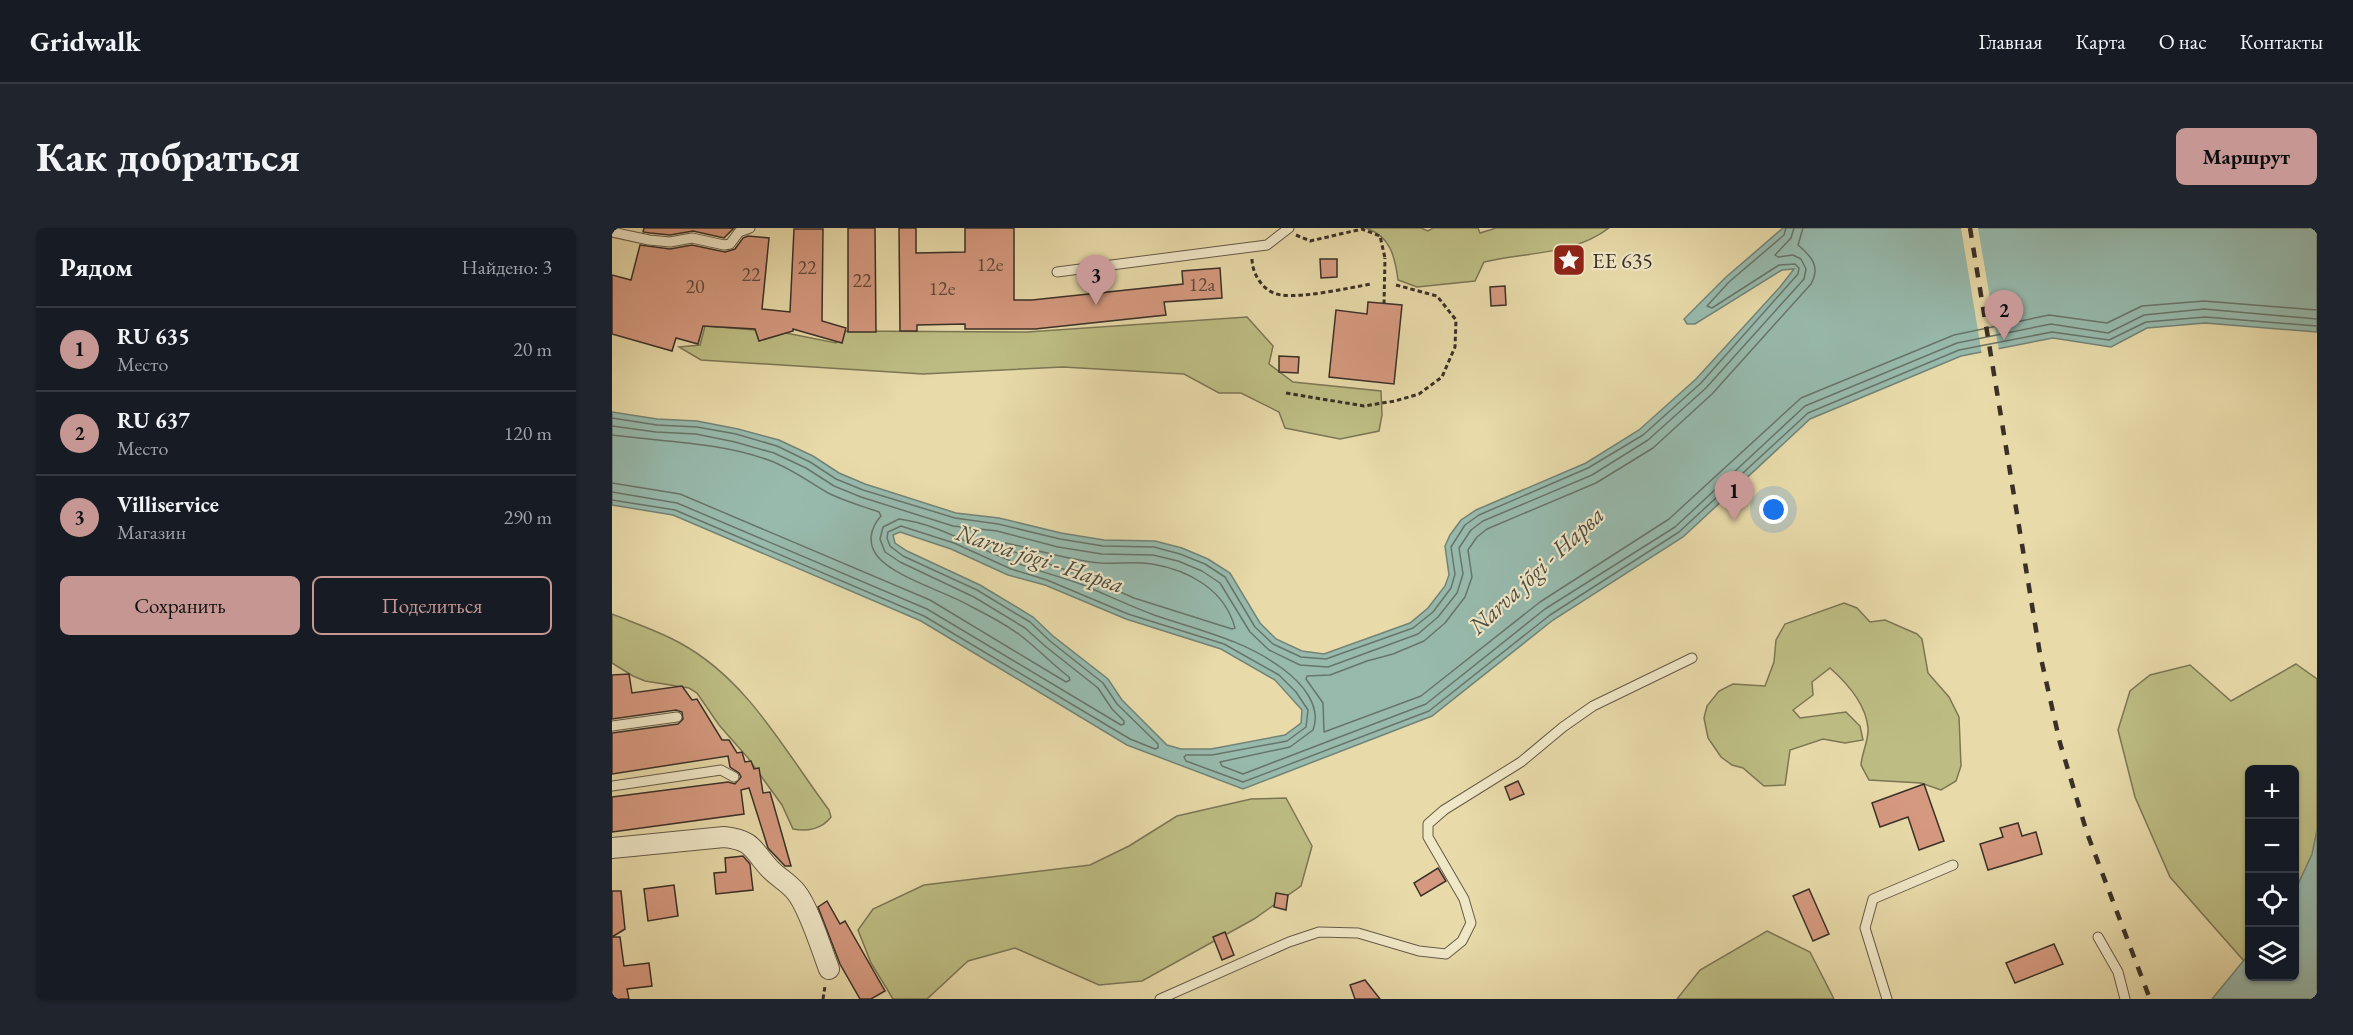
<!DOCTYPE html>
<html lang="ru">
<head>
<meta charset="utf-8">
<style>
	body { margin:0; font-family:"EB Garamond",serif; background:#20242c; color:#f1f3f6 }
	.controls { position:absolute; right:18px; bottom:18px; display:grid; overflow:hidden; border-radius:9px; box-shadow:0 2px 4px #0004 }
	.controls button { width:54px; height:54px; display:grid; place-items:center; padding:0; border:0; border-bottom:2px solid #363941; background:#171b24; color:#f1f3f6; font:30px sans-serif }
	.you { position:absolute; left:1162px; top:282px; width:21px; height:21px; margin:-15px; border:4px solid #fff; border-radius:50%; background:#1a73e8; box-shadow:0 0 0 9px #1a73e833 }
	.badge { display:grid; place-items:center; width:39px; height:39px; border-radius:50%; background:#c59692; color:#111; font-size:20px; font-weight:700 }
	.pin { position:absolute; translate:-50% -50px; filter:drop-shadow(0 2px 3px #0008) }
	.pin::after { content:''; position:absolute; top:32px; width:21px; height:18px; background:inherit; clip-path:polygon(0 0,100% 0,50% 100%) }
	.list { margin:0; padding:0; list-style:none }
	h2 { display:flex; justify-content:space-between; align-items:center; height:78px; margin:0; padding:0 24px; font-size:26px }
	h2 small { font-size:20px; font-weight:400; color:#9ea1a6 }
	.list li { display:grid; grid-template-columns:39px 1fr auto; gap:18px; align-items:center; box-sizing:border-box; height:84px; padding:0 24px; border-top:2px solid #363941 }
	.list b { display:block; font-size:22px; white-space:nowrap }
	.list p { margin:0; font-size:20px; white-space:nowrap; color:#9ea1a6 }
	.list em { font-size:20px; font-style:normal; color:#9ea1a6 }
	.actions { display:flex; gap:12px; padding:18px 24px }
	.actions a { flex:1; padding:14px 0; border:2px solid #c59692; border-radius:9px; text-align:center; font-size:21px; color:#c59692 }
	.actions .main { background:#c59692; color:#111 }
	.icon { flex:none; width:33px; height:33px; fill:none; stroke:currentColor; stroke-width:2; stroke-linecap:round; stroke-linejoin:round }
	.map { position:relative; flex:none; width:1705px; height:771px; overflow:hidden; border-radius:9px }
	header { display:flex; align-items:center; gap:36px; box-sizing:border-box; height:84px; padding:0 30px; background:#171b24; border-bottom:2px solid #363941 }
	header strong { font-size:28px }
	nav { display:flex; gap:33px; margin-inline-start:auto; font-size:21px }
	.intro { display:flex; align-items:center; justify-content:space-between; box-sizing:border-box; height:144px; padding:0 36px }
	h1 { margin:0; font-size:42px }
	.button { padding:15px 27px; border-radius:9px; background:#c59692; color:#111; font-size:21px; font-weight:700 }
	main { display:flex; gap:36px; padding:0 36px }
	aside { flex:1; background:#171b24; border-radius:9px; box-shadow:0 2px 4px #0004 }
	.map>svg:first-child { display:block }
</style>
</head>
<body>
<header>
<strong>Gridwalk</strong>
<nav><a>Главная</a><a>Карта</a><a>О нас</a><a>Контакты</a></nav>
</header>
<div class="intro"><h1>Как добраться</h1><a class="button">Маршрут</a></div>
<main>
<aside>
<h2>Рядом<small>Найдено: 3</small></h2>
<ul class="list">
<li><span class="badge">1</span><div><b>RU 635</b><p>Место</p></div><em>20 m</em></li>
<li><span class="badge">2</span><div><b>RU 637</b><p>Место</p></div><em>120 m</em></li>
<li><span class="badge">3</span><div><b>Villiservice</b><p>Магазин</p></div><em>290 m</em></li>
</ul>
<div class="actions"><a class="main">Сохранить</a><a>Поделиться</a></div>
</aside>
<div class="map">
<svg width="1705" height="771" viewBox="0 0 1705 771">
	<rect width="100%" height="100%" fill="#e8daa9"/>
	<filter id="stains"><feTurbulence type="fractalNoise" baseFrequency=".00333" numOctaves="4"/><feColorMatrix values="0 0 0 0 .2 0 0 0 0 .09 0 0 0 0 .02 0 0 0 .5 -.17"/></filter>
	<radialGradient id="worn" r=".72"><stop offset=".6" stop-color="#630" stop-opacity="0"/><stop offset="1" stop-color="#630" stop-opacity=".3"/></radialGradient>
	<g fill="#bdbd83" stroke="#7c7655" stroke-width="1.5">
		<path d="M754,0H809L816,3L821,0H866L868,5L884,0H997C962,27 914,24 872,34L863,53L805,59L786,52C783,28 778,8 754,0Z"/>
		<polygon points="635,89 661,118 657,136 681,154 769,163 770,187 767,203 728,211 673,200 667,184 629,165 607,165 572,146 451,139 311,146 89,132 67,119 88,117 93,98 169,104 224,115 229,103 415,104"/>
		<path d="M1232,375L1245,380L1258,394L1273,392L1305,406L1310,411L1316,445L1337,469L1347,489L1349,538L1344,553L1329,562L1309,555L1257,552L1249,537C1250,524 1257,512 1256,500C1254,476 1235,455 1218,440L1200,454L1201,467L1181,482L1188,490L1234,484L1248,498L1251,512L1233,515L1211,511L1178,522L1173,557L1152,558L1131,540L1120,537L1109,529L1096,510L1092,490L1095,478L1107,463L1121,456L1153,458L1162,434L1164,412L1173,396Z"/>
		<path d="M0,386C22,395 47,403 68,415C136,452 172,522 217,582L219,589C210,601 195,604 181,601L170,577L136,530L107,497L85,465L77,460L33,453L21,448L0,435Z"/>
		<polygon points="1684,436 1705,451 1705,602 1701,626 1683,663 1682,542 1638,542 1638,726 1632,733 1558,649 1523,569 1506,502 1518,463 1538,447 1578,437 1619,473"/>
		<polygon points="674,570 700,618 689,658 642,691 530,753 487,757 403,720 356,733 315,771 281,771 259,735 246,702 261,681 312,657 478,637 517,618 565,588 639,571"/>
		<polygon points="1155,703 1198,724 1222,771 1065,771 1088,742"/>
	</g>
	<g fill="#97baad" stroke="#728377" stroke-width="1.5" fill-rule="evenodd">
		<path d="M1171,0H1705V104L1593,95L1535,100L1499,119L1441,110L1349,128L1198,191L1071,309L941,392L820,488L631,561L515,517L309,393L61,287L0,277V184L45,191L85,193L126,201L167,212L201,228L227,245L253,256L344,285L387,290L449,305L492,312L543,313L570,320L596,331L618,345L648,395L664,411L690,423L712,426L798,395L816,380L833,358L837,347L833,318L838,307L849,292L864,282L974,235L1027,202L1084,151L1168,59L1182,41L1170,42L1083,96H1075L1072,91L1113,50ZM288,304L339,321L396,347L433,357L514,391L609,421L663,452L690,482L689,495L673,507L599,521H569L555,517L510,472L496,451L441,408L421,389L368,357L295,323L283,315L281,307Z"/>
		<polygon points="1705,602 1705,771 1600,771 1637,726 1638,748 1682,748 1683,663 1700,626"/>
	</g>
	<polygon fill="#e8daa9" points="1349,0 1366,0 1387,123 1370,127"/>
	<g fill="none" stroke-linecap="round" stroke-linejoin="round">
		<g stroke="#68756a" stroke-width="1.5">
			<path d="M1191,0L1186,17C1199,28 1209,38 1199,56L1100,166L1041,220L984,255L875,301L865,309L856,322L860,349L853,369L833,395L812,413L781,426L755,433L718,447L695,448L694,451L711,475L712,504L809,468L928,374L1057,291L1189,170L1342,107L1437,87L1495,95L1530,78L1592,73L1705,82"/>
			<polyline points="0,190 45,197 85,199 124,206 165,218 198,234 224,251 251,262 343,290 386,296 448,311 491,318 542,319 568,326 593,336 613,349 643,399 661,416 689,429 714,431 801,400 821,384 839,360 843,346 839,319 853,297 867,287 976,240 1031,207 1089,155 1186,46 1187,40 1183,36 1167,37 1100,80 1095,78 1117,54 1172,7 1174,0"/>
			<polyline points="0,198 44,204 84,206 123,214 162,225 194,240 222,258 249,269 341,298 385,303 446,319 490,326 541,327 566,333 590,343 608,355 638,404 657,422 688,437 716,439 806,406 826,389 845,365 851,346 847,320 859,302 871,293 980,247 1036,212 1094,160 1192,51 1194,41 1189,31 1181,27 1166,29 1163,27 1179,10 1182,0"/>
			<path d="M0,207C53,214 108,214 159,233C180,241 197,254 216,265C232,273 250,278 267,284L269,288C258,300 255,316 266,329C284,350 335,364 360,379C376,387 393,396 408,407C425,420 440,436 457,449L458,452L454,454L318,372L68,266L0,255"/>
			<path d="M0,264L65,275L315,381L509,497L512,496V493L500,481L486,460L433,418L413,400L362,369L288,334L273,324L268,311L271,299L287,291C328,296 364,321 402,334C424,343 448,348 471,357C495,367 518,378 542,387C586,402 633,412 671,441C690,455 710,478 701,502L678,519L608,534L610,538L631,546L814,476L933,381L1063,299L1193,178L1345,115L1439,96L1496,105L1532,87L1592,81L1705,91"/>
			<polyline points="0,272 63,282 312,388 518,511 543,521 546,520 546,516 505,476 491,455 438,413 418,394 365,362 291,328 278,318 275,310 276,304 289,298 342,315 399,341 435,352 516,386 612,416 667,447 684,464 696,482 694,499 675,513 600,527 574,527 572,529 574,533 631,554 817,483 938,387 1067,304 1196,185 1347,122 1440,104 1497,112 1534,94 1593,89 1705,98"/>
			<path d="M394,315C425,322 457,332 489,335C506,336 523,333 540,336C577,342 613,362 623,400L620,401L522,370L474,349L391,320V316Z"/>
		</g>
	</g>
	<g fill="#d5997f" stroke="#3a3027" stroke-width="1.5">
		<polygon points="32,0 122,0 112,10 81,3 58,7 38,5 31,4"/>
		<polygon points="236,0 263,0 264,104 236,104"/>
		<polygon points="287,0 304,0 304,25 353,24 353,0 402,0 402,72 420,72 571,56 570,43 608,40 610,70 552,74 554,87 423,101 353,101 353,96 305,97 305,103 288,103"/>
		<polygon points="182,1 211,1 210,93 234,100 230,115 181,101 181,103 147,113 143,101 91,98 86,116 64,110 60,123 0,106 0,47 19,52 28,17 58,21 80,17 113,24 123,21 131,10 136,8 157,10 150,81 178,84"/>
		<polygon points="708,31 725,31 725,49 709,50"/>
		<polygon points="893,58 894,77 879,78 878,59"/>
		<polygon points="756,74 790,77 782,156 717,149 724,82 755,86"/>
		<polygon points="667,128 687,129 686,145 667,144"/>
		<polygon points="17,446 20,465 70,458 80,472 85,471 110,512 117,512 125,525 130,524 133,534 139,533 142,541 147,540 151,565 158,564 179,638 173,638 156,620 137,560 129,562 132,586 0,604 0,569 116,554 123,556 129,549 127,545 118,539 116,528 0,546 0,505 66,496 71,491 70,484 64,482 0,491 0,447"/>
		<polygon points="906,553 912,566 898,572 893,559"/>
		<polygon points="1312,556 1332,613 1307,622 1296,589 1268,599 1260,575"/>
		<polygon points="1406,595 1410,608 1424,604 1430,626 1376,642 1368,616 1391,609 1388,600"/>
		<polygon points="131,628 138,636 141,662 104,666 102,645 114,644 113,630"/>
		<polygon points="826,640 834,653 809,668 802,655"/>
		<polygon points="62,657 66,688 36,693 32,661"/>
		<polygon points="1197,661 1217,706 1201,713 1181,668"/>
		<polygon points="0,663 9,663 13,701 0,709"/>
		<polygon points="664,665 676,667 674,682 662,679"/>
		<polygon points="215,673 228,696 233,693 273,763 259,771 248,771 228,736 206,679"/>
		<polygon points="613,704 622,727 610,732 601,709"/>
		<polygon points="0,709 8,709 12,738 37,735 40,758 15,761 17,771 0,771"/>
		<polygon points="1442,716 1451,736 1403,755 1394,735"/>
		<polygon points="753,752 768,771 743,771 738,757"/>
	</g>
	<g fill="none" stroke-linecap="round" stroke-linejoin="round">
		<defs>
			<g id="lane">
				<polyline points="0,4 37,12 58,14 80,10 112,17 118,16 127,4 138,0"/>
				<polyline points="445,44 655,17 677,0"/>
				<polyline points="0,498 65,489"/>
				<polyline points="0,558 109,542 122,549"/>
				<polyline points="1486,709 1506,744 1513,771"/>
				<polyline points="548,771 677,714 707,704 746,705 807,723 834,726 850,713 859,695 852,671 816,609 816,596 832,582 909,534 951,499 981,478 1080,430"/>
				<polyline points="1275,771 1253,700 1261,671 1341,637"/>
			</g>
			<path id="street" d="M0,620L112,609C143,612 141,624 159,642C167,650 177,655 184,664C197,680 209,720 217,741"/>
		</defs>
		<use href="#lane" stroke="#665a48" stroke-width="11"/>
		<use href="#street" stroke="#665a48" stroke-width="22"/>
		<g stroke="#3a3027" stroke-width="3" stroke-dasharray="4.5 3" stroke-linecap="butt">
			<polyline points="684,7 698,13 750,1 768,8 773,30"/>
			<path d="M640,31C640,47 653,66 670,67C693,70 736,60 759,56"/>
			<polyline points="674,165 752,178 783,173 807,166 830,149 843,119 844,92 825,68 784,57"/>
			<polyline points="211,771 213,758"/>
		</g>
		<use href="#lane" stroke="#f0e7c7" stroke-width="9"/>
		<use href="#street" stroke="#f0e7c7" stroke-width="20"/>
		<polyline stroke="#3a3027" stroke-width="4.5" stroke-dasharray="10 10" stroke-linecap="butt" points="1358,0 1428,426 1448,515 1475,605 1538,771"/>
		<polyline stroke="#3a3027" stroke-width="3" stroke-dasharray="4.5 3" stroke-linecap="butt" points="772,76 773,30"/>
	</g>
	<defs>
		<symbol id="sight-square" viewBox="-11 -11 22 22"><rect x="-9" y="-9" width="18" height="18" rx="4" fill="#8f2418" stroke="#f0e7c7"/><path d="M0-6L1.8-2.2L6-1.7L2.9 1.2L3.7 5.4L0 3.3L-3.7 5.4L-2.9 1.2L-6-1.7L-1.8-2.2Z" fill="#fff"/></symbol>
	</defs>
	<g fill-rule="evenodd">
		<use href="#sight-square" x="938" y="13" width="38" height="38"/>
	</g>
	<g text-anchor="middle" dominant-baseline="central" stroke-width="4.5" stroke-linejoin="round" paint-order="stroke">
		<g font-size="20" fill="#614a3d">
			<text x="378" y="36">12e</text>
			<text x="195" y="39">22</text>
			<text x="139" y="46">22</text>
			<text x="250" y="52">22</text>
			<text x="590" y="56">12a</text>
			<text x="83" y="58">20</text>
			<text x="330" y="60">12e</text>
		</g>
		<g font-size="22" fill="#3a3027" stroke="#f0e7c7" text-anchor="start">
			<text x="980" y="32">EE 635</text>
		</g>
		<g font-size="24" font-style="italic" fill="#4d4c42" stroke="#f0e7c7">
			<text transform="translate(428 330) rotate(18)">Narva jõgi - Нарва</text>
			<text transform="translate(924 342) rotate(-43)">Narva jõgi - Нарва</text>
		</g>
	</g>
	<rect width="100%" height="100%" filter="url(#stains)"/>
	<rect width="100%" height="100%" fill="url(#worn)"/>
</svg>
<div class="controls">
<button>+</button>
<button>−</button>
<button><svg class="icon" aria-label="locate" viewBox="0 0 24 24"><circle cx="12" cy="12" r="6"/><path d="M12 2v4M12 18v4M2 12h4M18 12h4"/></svg></button>
<button><svg class="icon" aria-label="layers" viewBox="0 0 24 24"><path d="M12 4l9 5-9 5-9-5zM3 14l9 5 9-5"/></svg></button>
</div>
<div class="you"></div>
<div class="pin badge" style="left:1122px;top:293px">1</div>
<div class="pin badge" style="left:1392px;top:112px">2</div>
<div class="pin badge" style="left:484px;top:77px">3</div>
</div>
</main>
</body>
</html>
